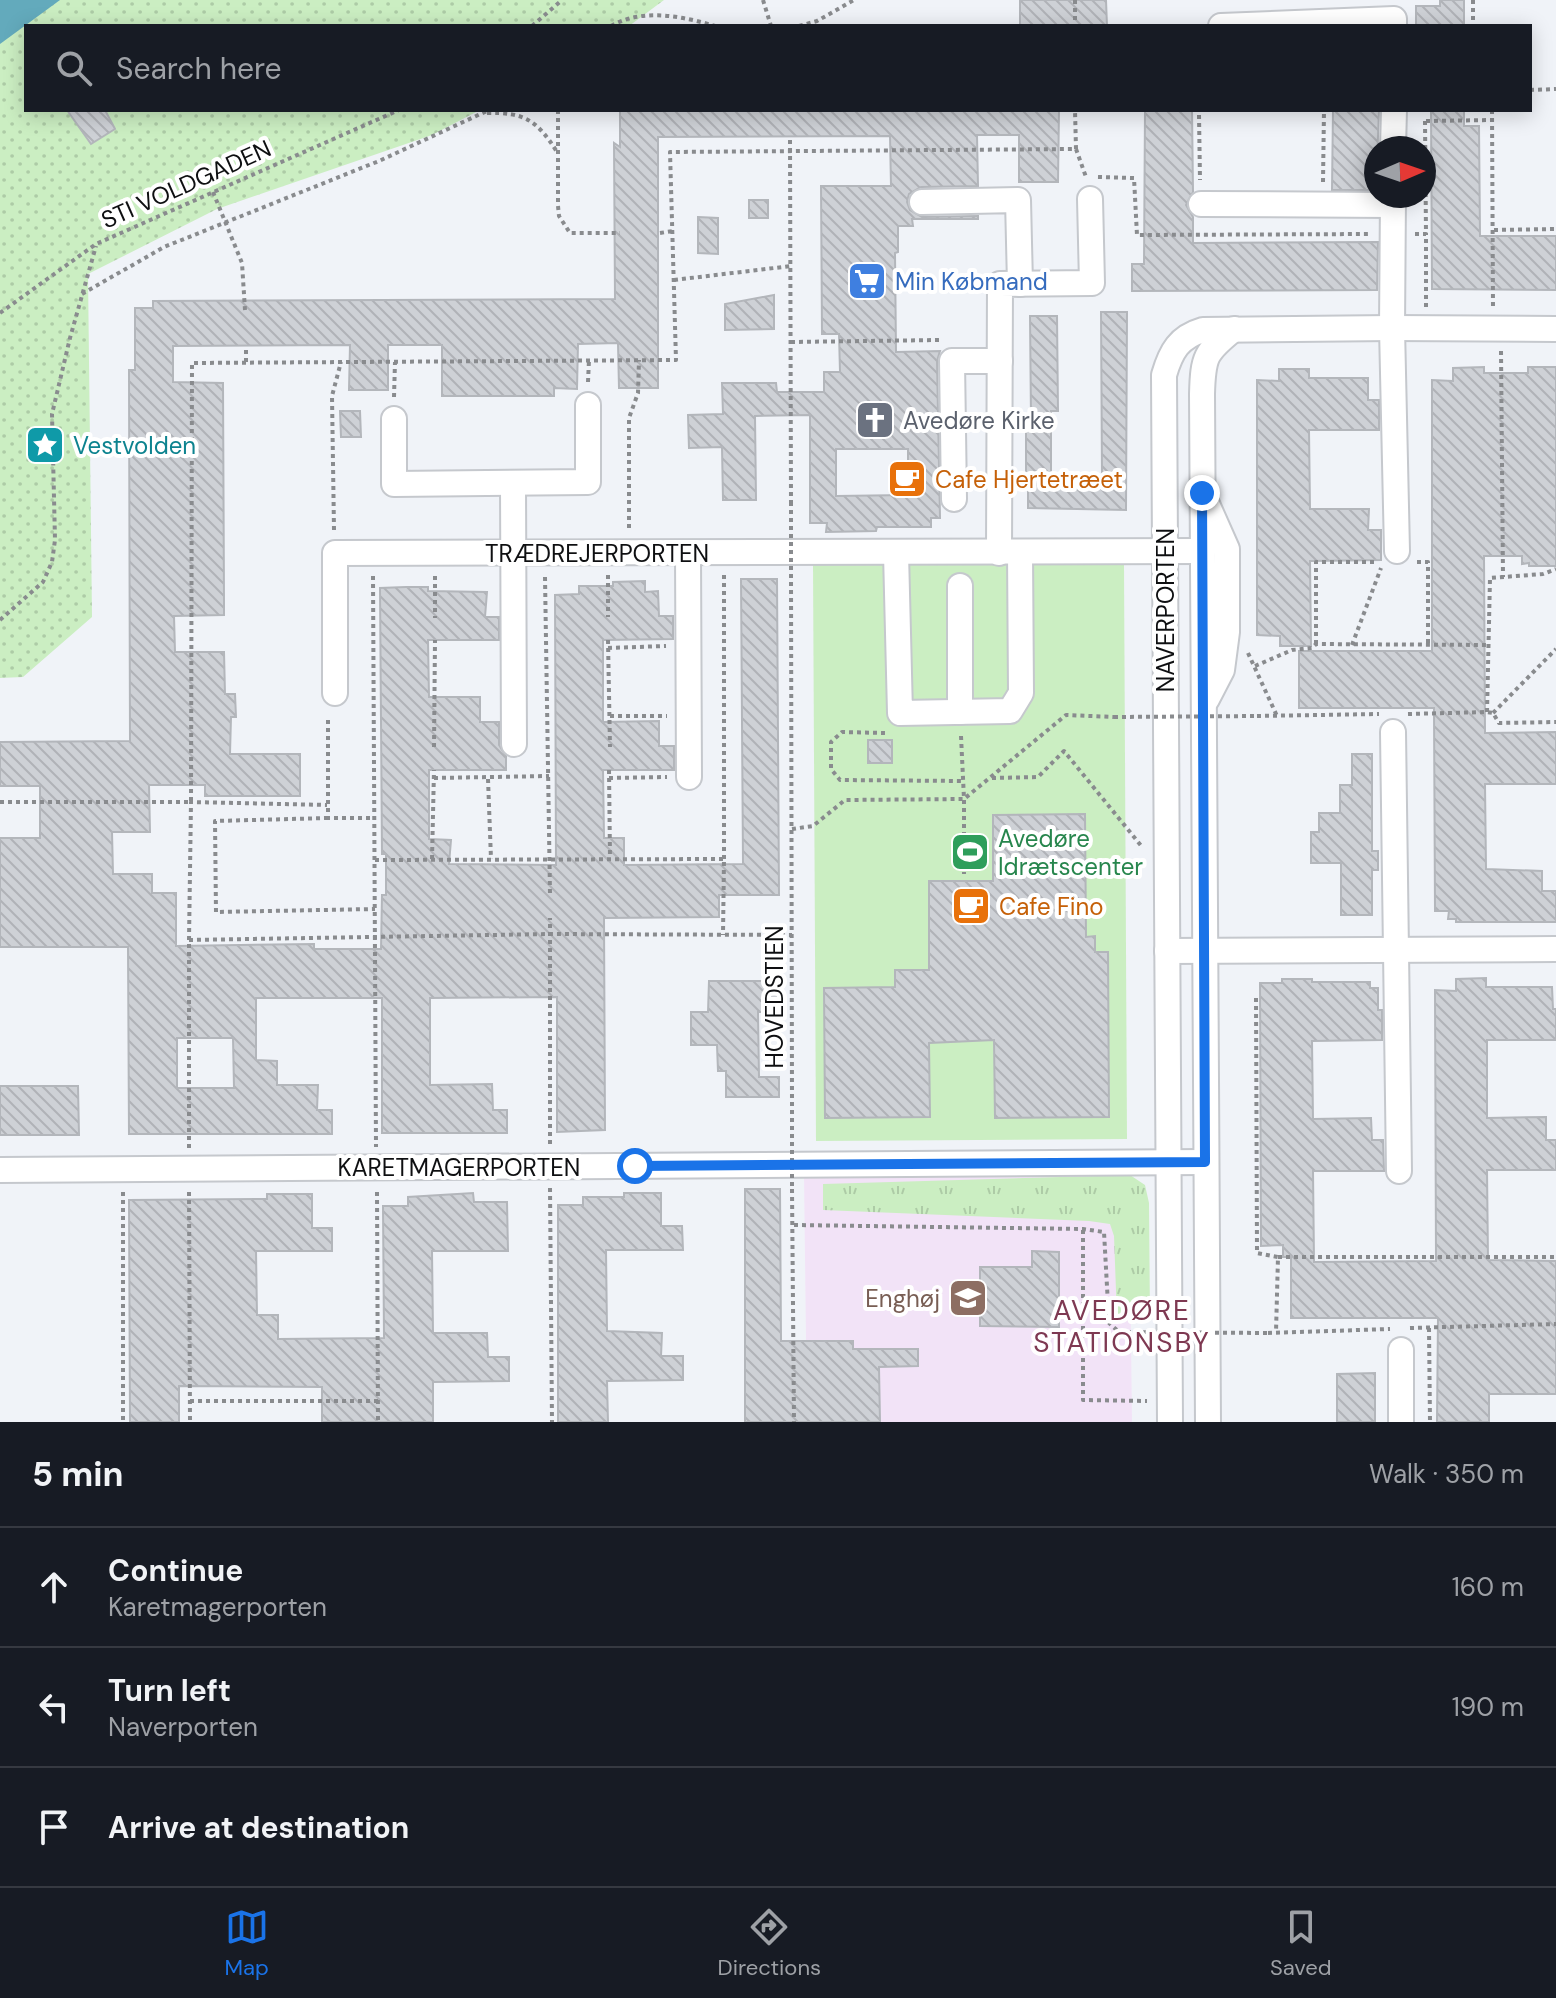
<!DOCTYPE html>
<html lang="en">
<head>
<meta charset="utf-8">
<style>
	body { margin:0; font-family:"DM Sans",sans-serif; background:#242831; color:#f1f3f6 }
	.compass { position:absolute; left:1364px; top:136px; width:72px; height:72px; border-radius:50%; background:#171b24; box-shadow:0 4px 20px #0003; rotate:88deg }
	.stop { position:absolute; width:24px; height:24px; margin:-18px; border:6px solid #1a73e8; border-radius:50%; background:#fff }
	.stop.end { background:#1a73e8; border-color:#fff; box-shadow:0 2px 8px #0008 }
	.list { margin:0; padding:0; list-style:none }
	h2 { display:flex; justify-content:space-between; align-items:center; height:104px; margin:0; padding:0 32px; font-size:34px }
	h2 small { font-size:26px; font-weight:400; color:#9ea1a6 }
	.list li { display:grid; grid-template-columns:52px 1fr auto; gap:24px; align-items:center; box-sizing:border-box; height:120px; padding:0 32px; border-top:2px solid #363941 }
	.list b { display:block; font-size:30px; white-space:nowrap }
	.list p { margin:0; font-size:26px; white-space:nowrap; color:#9ea1a6 }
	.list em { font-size:26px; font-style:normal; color:#9ea1a6 }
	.icon { flex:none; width:44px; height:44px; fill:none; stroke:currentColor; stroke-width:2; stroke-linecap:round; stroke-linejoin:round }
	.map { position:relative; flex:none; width:1556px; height:1422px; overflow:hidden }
	.search { position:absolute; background:#171b24; box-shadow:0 4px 20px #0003; left:24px; right:24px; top:24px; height:88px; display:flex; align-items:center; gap:20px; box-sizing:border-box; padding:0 28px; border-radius:0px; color:#9ea1a6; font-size:30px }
	.sheet { height:464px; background:#171b24 }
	nav { display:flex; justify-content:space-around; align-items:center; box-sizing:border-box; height:112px; border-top:2px solid #363941; background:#171b24; font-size:22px; color:#9ea1a6 }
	nav a { display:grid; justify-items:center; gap:4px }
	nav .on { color:#1a73e8 }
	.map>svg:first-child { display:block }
</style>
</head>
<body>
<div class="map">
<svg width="1556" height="1422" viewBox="0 0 1556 1422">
	<defs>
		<pattern id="grass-tufts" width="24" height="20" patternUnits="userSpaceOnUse" patternTransform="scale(2)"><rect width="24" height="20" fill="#cbeec2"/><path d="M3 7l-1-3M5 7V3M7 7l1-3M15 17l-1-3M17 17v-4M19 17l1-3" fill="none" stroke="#adcba6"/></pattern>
		<pattern id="park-dots" width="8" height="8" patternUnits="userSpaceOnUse" patternTransform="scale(2)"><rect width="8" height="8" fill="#cbeec2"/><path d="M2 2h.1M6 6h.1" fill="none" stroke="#adcba6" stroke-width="1.8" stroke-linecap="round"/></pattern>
		<pattern id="building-back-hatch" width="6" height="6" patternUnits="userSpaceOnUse" patternTransform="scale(2)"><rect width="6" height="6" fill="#ced1d6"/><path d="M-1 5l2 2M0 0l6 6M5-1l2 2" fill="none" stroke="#b0b2b7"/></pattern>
	</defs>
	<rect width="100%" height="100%" fill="#f0f3f8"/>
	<polygon fill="#f2e3f7" points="1129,1170 1132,1422 807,1422 804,1174"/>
	<polygon fill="url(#grass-tufts)" points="1130,1175 1145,1185 1149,1203 1150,1320 1117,1318 1114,1236 1110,1224 1089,1221 823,1210 823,1184"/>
	<polygon fill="url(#park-dots)" points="0,0 664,0 629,26 26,26 26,110 480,110 432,135 217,209 88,274 92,617 23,677 0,678"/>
	<polygon fill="#cbeec2" points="1124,564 1127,1139 816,1141 813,565"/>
	<polygon fill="#63aabc" points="0,0 60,0 0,44"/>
	<g fill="url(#building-back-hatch)" stroke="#b3b6bb" stroke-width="2" fill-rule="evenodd">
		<polygon points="1020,0 1106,0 1107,26 1020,26"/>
		<polygon points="1440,0 1464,0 1464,26 1416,26 1416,6 1440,6"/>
		<polygon points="67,110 105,110 115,129 91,144"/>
		<path d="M620,110H1059L1058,182H1019V135H977L978,186L921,187L909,194L907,202L910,210L922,217L978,216V219H912L913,226H898V252L895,253L896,352L940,351L937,361L940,518H931V527H877L876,531L826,532L827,523H810V415L755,416L756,500H723L722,447L689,448L688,415L723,414L722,383H776L777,392H824V372H840L839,334H822L821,186H891L890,136L658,137V388H619L618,343L578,344L577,389L554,388V396H442V345H388V390H349L350,345L173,346V382L223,383L224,602V615L174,616L175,652H224L225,694H235L236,717H231L230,754H300V796H205V785H149L150,832H112L113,874H152V893H176V946L314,944V949H381L382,895H386V854H382L380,588L406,587H428V591L487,592L485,617H499V640H428L429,697H480V722H499V745L506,756V770H429V839L451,840L449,864L556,865L555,595L579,594V586H613V582L645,581V592L658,591L659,616H673V639L603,640V722L659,721V746H674V770H603L604,838H624V865L743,864L741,579H777L779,895H719V917L604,918L605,1130L557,1132V997L430,998V1085L492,1084L493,1110H507V1133H382V998H256V1060L277,1061V1085H318L317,1110H332V1134H129L128,947H0V838H40V786H0V742L130,741L129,370H135V308H153V301L615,299L614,143L620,147ZM836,449H908V495L836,496ZM177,1038H233L234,1088H177Z"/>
		<polygon points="1145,110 1192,110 1193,192 1186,205 1193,217 1193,243 1378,242 1377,290 1132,291 1132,264 1144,264"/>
		<polygon points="1333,110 1379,110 1376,190 1332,190"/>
		<polygon points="1431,110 1464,110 1464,126 1479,126 1480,236 1556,236 1556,290 1432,289"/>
		<rect x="749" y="200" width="19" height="18"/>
		<polygon points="698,217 718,218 718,254 698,253"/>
		<polygon points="774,295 774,329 725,330 725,304"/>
		<polygon points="1101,312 1127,312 1126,510 1028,508 1028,489 1026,489 1026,418 1031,418 1030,316 1057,316 1058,411 1051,411 1051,478 1102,477"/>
		<polygon points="1484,367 1484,373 1528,373 1528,367 1556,367 1556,566 1529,566 1529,563 1522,564 1522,556 1484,556 1485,733 1556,732 1556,784 1485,784 1486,869 1542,871 1542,891 1556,891 1556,922 1456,922 1456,919 1448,919 1449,911 1435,911 1434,708 1299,708 1299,651 1432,651 1432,380 1453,381 1453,368"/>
		<polygon points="1279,369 1309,369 1309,378 1368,378 1368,400 1379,400 1379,430 1309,430 1310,509 1369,509 1368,530 1381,530 1381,560 1310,561 1311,646 1280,646 1280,636 1257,635 1257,380 1279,381"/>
		<polygon points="340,411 360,411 361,437 341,437"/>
		<rect x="868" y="740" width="24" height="23"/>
		<polygon points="1352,754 1372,754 1372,851 1378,851 1378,870 1372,870 1372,915 1341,915 1341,863 1311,863 1311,832 1319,832 1319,813 1340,813 1340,785 1352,785"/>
		<polygon points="1085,814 1086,937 1095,936 1095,952 1108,952 1109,1117 995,1118 994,1040 929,1043 930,1117 825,1118 824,988 895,987 895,970 929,970 929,881 993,881 993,815"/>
		<polygon points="1486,978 1486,987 1552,987 1553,1009 1556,1009 1556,1040 1487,1040 1487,1118 1546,1117 1546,1140 1556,1140 1556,1170 1487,1170 1488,1260 1556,1261 1556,1394 1489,1394 1489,1422 1437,1422 1438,1318 1291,1318 1291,1257 1283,1257 1283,1245 1261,1246 1260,983 1282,983 1282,979 1312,979 1312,982 1370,982 1370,988 1378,988 1378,1010 1382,1010 1382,1040 1312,1041 1313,1119 1371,1118 1372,1140 1383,1140 1384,1171 1313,1171 1314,1262 1436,1261 1435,990 1456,991 1456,979"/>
		<polygon points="709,981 779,981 780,1012 758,1012 759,1077 779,1077 779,1097 726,1097 726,1071 718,1071 717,1045 691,1045 691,1012 708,1012"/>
		<polygon points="0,1086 78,1086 79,1135 0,1135"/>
		<polygon points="745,1189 780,1189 781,1341 853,1341 853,1349 918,1349 918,1366 879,1367 880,1422 745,1422"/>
		<polygon points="473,1193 474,1202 507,1202 508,1251 432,1251 433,1333 487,1333 488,1357 509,1357 509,1381 433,1382 433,1422 322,1422 322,1387 179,1386 179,1422 130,1422 129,1200 267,1199 267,1194 312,1194 312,1228 332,1228 332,1251 256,1251 257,1315 278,1315 278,1339 384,1338 383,1206 408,1206 408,1197"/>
		<polygon points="624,1193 661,1193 661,1226 682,1226 683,1250 606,1250 607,1331 662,1333 661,1356 683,1356 683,1380 607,1381 608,1422 558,1422 558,1205 583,1205 583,1197 624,1197"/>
		<polygon points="1032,1251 1059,1252 1059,1327 980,1326 980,1267 1032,1267"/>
		<polygon points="1375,1373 1375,1422 1337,1422 1337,1374"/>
	</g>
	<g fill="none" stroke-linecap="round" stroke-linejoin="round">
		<defs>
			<g id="minor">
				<polyline points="1221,26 1394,19 1394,26"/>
				<polyline points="1393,148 1394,110"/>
				<polyline points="1393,196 1392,328 1397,551"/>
				<polyline points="922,202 1018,200 1020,284"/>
				<polyline points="1201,204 1393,205"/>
				<polyline points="394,419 394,484 588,482 588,405"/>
				<polyline points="513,483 514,744"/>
				<polyline points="954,499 952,361 1000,361"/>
				<polyline points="1207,504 1227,549 1227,632 1222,670 1207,699"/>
				<polyline points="688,553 689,777"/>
				<polyline points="896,553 900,713 1010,711 1021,693 1020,552"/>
				<polyline points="999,553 1000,284 1092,283 1090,199"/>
				<polyline points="335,693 335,553 1203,551"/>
				<polyline points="960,712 960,586"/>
				<polyline points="1393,732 1399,1171"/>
				<polyline points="1167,951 1556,949"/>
				<polyline points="0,1170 1205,1162"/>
				<polyline points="1401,1350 1401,1422"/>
				<path d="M1170,1422L1164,375C1171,351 1179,337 1203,330L1392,328L1556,329"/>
				<path d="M1208,1422L1202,394C1203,357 1205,352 1234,329"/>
			</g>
		</defs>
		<use href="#minor" stroke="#c5c8cd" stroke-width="28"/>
		<g stroke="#898b8e" stroke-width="4" stroke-dasharray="4 4" stroke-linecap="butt">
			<polyline points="763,0 771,26"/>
			<polyline points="1075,0 1075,26"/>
			<polyline points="1473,0 1473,26"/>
			<polyline points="532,26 562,0"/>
			<path d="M611,26C642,8 682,16 715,26"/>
			<polyline points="799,26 817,21 854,0"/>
			<polyline points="1530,90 1556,89"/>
			<polyline points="558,110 558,206 559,216 570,233 620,233"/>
			<polyline points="1492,110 1493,308"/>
			<path d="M487,113C524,112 537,120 557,152"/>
			<polyline points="1199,115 1200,180"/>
			<polyline points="1425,121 1426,234"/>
			<polyline points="1426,121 1492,120"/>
			<polyline points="790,140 791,502"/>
			<polyline points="1076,149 1086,177"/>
			<polyline points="1098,177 1134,178 1137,235 1371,234"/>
			<polyline points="1323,182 1324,110"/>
			<polyline points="213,192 242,263 245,310"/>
			<polyline points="1494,230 1556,229"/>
			<polyline points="660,233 673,231"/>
			<polyline points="1415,234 1426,234 1426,307"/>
			<polyline points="674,280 791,266"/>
			<polyline points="82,294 164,247 379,161 489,110"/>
			<polyline points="0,313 96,244 399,110"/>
			<polyline points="791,342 940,340"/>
			<polyline points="246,350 246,362"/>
			<polyline points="1501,351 1503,577"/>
			<polyline points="588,382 589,360"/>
			<polyline points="394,397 395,362"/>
			<polyline points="629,528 629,418 638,393 639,360"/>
			<polyline points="334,530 332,396 341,362"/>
			<polyline points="1417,562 1428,562 1428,645"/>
			<polyline points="791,574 792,1102"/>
			<polyline points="608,575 608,617"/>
			<polyline points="373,576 376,1147"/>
			<polyline points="435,576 435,618"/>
			<polyline points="545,577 550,894"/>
			<polyline points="0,620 43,582 52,562 55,540 52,414 70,338 96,246"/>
			<polyline points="608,640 610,747"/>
			<polyline points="1316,644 1316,562 1376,562"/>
			<polyline points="1352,645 1381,568"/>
			<polyline points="608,648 666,646"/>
			<polyline points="1248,653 1277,716"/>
			<polyline points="1255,666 1292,650 1312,648 1316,644 1489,645"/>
			<polyline points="1487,712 1490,578 1543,574 1556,569"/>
			<polyline points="1493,713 1556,649"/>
			<polyline points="1408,714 1487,712 1493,713 1499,723 1556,722"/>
			<polyline points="610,716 667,716"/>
			<polyline points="1257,716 1379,714"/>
			<polyline points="328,720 328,818 375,818"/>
			<polyline points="885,733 842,732 831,742 831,769 840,780 962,781"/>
			<polyline points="961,736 964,799 964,874"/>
			<polyline points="434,747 435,640"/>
			<polyline points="609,770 610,858"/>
			<polyline points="434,778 549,776"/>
			<polyline points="609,778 667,777"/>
			<polyline points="992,778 1038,777 1064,751 1143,848"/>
			<polyline points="488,779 491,859"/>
			<polyline points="0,802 191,802 192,363 676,360 670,152 1076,149 1075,110"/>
			<polyline points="328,818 215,821 216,912 375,909"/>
			<polyline points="792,829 813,826 845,800 964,799 1066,715 1114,717"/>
			<polyline points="432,859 434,770"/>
			<polyline points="724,859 724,573"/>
			<polyline points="375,860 724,859 723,935"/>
			<polyline points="189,940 191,802 327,805"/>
			<polyline points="1256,998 1257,1253 1278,1257 1276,1332"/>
			<polyline points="550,1144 550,918"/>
			<polyline points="189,1148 189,940 550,934 792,935"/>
			<polyline points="550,1188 552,1422"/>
			<polyline points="792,1189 794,1422"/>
			<polyline points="123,1192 123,1422"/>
			<polyline points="189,1192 190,1422"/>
			<polyline points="377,1192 378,1422"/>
			<polyline points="794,1225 1083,1229 1104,1232 1109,1323 1119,1332"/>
			<polyline points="1083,1230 1083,1400 1147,1401"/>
			<polyline points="1278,1257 1556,1257"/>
			<polyline points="1410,1328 1556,1324"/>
			<polyline points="1429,1328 1430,1422"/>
			<polyline points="1268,1333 1390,1329"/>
			<polyline points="190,1401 378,1401"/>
		</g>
		<use href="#minor" stroke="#fff" stroke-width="24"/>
		<g stroke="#898b8e" stroke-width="4" stroke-dasharray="4 4" stroke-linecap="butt">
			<polyline points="791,502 791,572"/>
			<polyline points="1114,717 1257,716"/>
			<polyline points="792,1102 792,1189"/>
			<polyline points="1119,1332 1268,1333"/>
		</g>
	</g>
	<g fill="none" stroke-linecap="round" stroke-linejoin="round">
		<polyline stroke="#1a73e8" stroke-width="10" points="635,1166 1205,1162 1202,493"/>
	</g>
	<defs>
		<symbol id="supermarket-square" viewBox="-11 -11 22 22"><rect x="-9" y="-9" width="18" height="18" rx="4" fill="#3f7fe0" stroke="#fff"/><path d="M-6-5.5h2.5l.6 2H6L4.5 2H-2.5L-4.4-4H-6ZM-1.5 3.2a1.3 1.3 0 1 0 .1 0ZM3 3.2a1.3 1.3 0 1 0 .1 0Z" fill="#fff"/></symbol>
		<symbol id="church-square" viewBox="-11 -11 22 22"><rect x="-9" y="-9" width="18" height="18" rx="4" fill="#6b7280" stroke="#fff"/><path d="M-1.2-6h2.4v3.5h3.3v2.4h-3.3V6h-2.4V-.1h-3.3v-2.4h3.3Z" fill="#fff"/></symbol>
		<symbol id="sight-square" viewBox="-11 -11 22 22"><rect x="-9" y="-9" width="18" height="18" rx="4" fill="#0f9aa8" stroke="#fff"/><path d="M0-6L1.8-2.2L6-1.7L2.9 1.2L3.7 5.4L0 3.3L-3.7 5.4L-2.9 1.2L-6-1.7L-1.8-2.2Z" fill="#fff"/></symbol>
		<symbol id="cafe-square" viewBox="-11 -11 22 22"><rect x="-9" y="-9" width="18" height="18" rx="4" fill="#e8710a" stroke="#fff"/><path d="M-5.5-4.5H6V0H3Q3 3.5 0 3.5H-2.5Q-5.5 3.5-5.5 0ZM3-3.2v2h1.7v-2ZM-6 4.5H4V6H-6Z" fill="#fff"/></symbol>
		<symbol id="stadium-square" viewBox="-11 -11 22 22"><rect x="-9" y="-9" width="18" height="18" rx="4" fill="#2e9e5b" stroke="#fff"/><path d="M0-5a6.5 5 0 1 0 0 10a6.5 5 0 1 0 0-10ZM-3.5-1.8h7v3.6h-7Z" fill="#fff"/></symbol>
		<symbol id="school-square" viewBox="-11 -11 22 22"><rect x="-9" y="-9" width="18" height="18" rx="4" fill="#8d6e63" stroke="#fff"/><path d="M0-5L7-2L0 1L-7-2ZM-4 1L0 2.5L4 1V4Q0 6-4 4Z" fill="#fff"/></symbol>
	</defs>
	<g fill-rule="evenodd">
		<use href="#supermarket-square" x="845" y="259" width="44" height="44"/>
		<use href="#church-square" x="853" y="398" width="44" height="44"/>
		<use href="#sight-square" x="23" y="423" width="44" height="44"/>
		<use href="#cafe-square" x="885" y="457" width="44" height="44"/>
		<use href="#stadium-square" x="948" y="830" width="44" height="44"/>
		<use href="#cafe-square" x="949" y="884" width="44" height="44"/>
		<use href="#school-square" x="946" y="1276" width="44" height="44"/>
	</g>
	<g text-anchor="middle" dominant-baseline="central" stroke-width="8" stroke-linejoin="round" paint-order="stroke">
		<g font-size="24" fill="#0e0f11" stroke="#fff">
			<text transform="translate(186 184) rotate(-24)">STI VOLDGADEN</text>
			<text x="597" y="553">TRÆDREJERPORTEN</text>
			<text transform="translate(1165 610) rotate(-90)">NAVERPORTEN</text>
			<text transform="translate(774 997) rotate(-90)">HOVEDSTIEN</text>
			<text x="459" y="1167">KARETMAGERPORTEN</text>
		</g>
		<g font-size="24" fill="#366cbe" stroke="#fff" text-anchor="start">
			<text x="895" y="281">Min Købmand</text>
		</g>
		<g font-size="24" fill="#5b616d" stroke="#fff" text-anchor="start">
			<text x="903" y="420">Avedøre Kirke</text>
		</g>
		<g font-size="24" fill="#0d838f" stroke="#fff" text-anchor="start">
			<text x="73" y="445">Vestvolden</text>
		</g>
		<g font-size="24" fill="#c56008" stroke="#fff" text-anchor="start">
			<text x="935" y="479">Cafe Hjertetræet</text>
			<text x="999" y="906">Cafe Fino</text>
		</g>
		<g font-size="24" fill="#27864d" stroke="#fff" text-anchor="start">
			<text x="998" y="838">Avedøre<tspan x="998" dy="28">Idrætscenter</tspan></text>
		</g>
		<g font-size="24" fill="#785e54" stroke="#fff" text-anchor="end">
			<text x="940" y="1298">Enghøj</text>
		</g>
		<g font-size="28" letter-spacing="2" fill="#7e3952" stroke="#fff">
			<text x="1122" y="1310">AVEDØRE<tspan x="1122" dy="32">STATIONSBY</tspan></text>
		</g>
	</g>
</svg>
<svg class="compass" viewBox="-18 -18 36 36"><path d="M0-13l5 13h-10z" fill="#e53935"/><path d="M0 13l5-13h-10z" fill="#9ea1a6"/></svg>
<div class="stop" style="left:635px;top:1166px"></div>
<div class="stop end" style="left:1202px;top:493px"></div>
<div class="search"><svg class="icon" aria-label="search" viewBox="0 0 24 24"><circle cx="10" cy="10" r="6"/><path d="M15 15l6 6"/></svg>Search here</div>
</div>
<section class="sheet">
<h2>5 min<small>Walk · 350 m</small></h2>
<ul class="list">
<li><svg class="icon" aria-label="ahead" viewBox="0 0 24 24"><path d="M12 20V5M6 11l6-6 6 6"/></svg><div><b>Continue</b><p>Karetmagerporten</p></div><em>160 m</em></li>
<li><svg class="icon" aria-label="left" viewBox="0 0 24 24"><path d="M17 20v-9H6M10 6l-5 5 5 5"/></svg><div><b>Turn left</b><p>Naverporten</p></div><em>190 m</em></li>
<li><svg class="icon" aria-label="arrive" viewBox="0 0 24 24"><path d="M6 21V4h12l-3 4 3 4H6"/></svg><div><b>Arrive at destination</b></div></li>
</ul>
</section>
<nav>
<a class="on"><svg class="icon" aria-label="map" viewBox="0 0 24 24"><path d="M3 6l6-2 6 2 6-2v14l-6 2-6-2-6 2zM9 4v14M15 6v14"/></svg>Map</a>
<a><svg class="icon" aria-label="directions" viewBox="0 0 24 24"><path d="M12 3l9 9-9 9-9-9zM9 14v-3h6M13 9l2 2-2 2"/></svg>Directions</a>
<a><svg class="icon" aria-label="saved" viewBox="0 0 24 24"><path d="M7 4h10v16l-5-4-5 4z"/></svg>Saved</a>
</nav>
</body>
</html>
